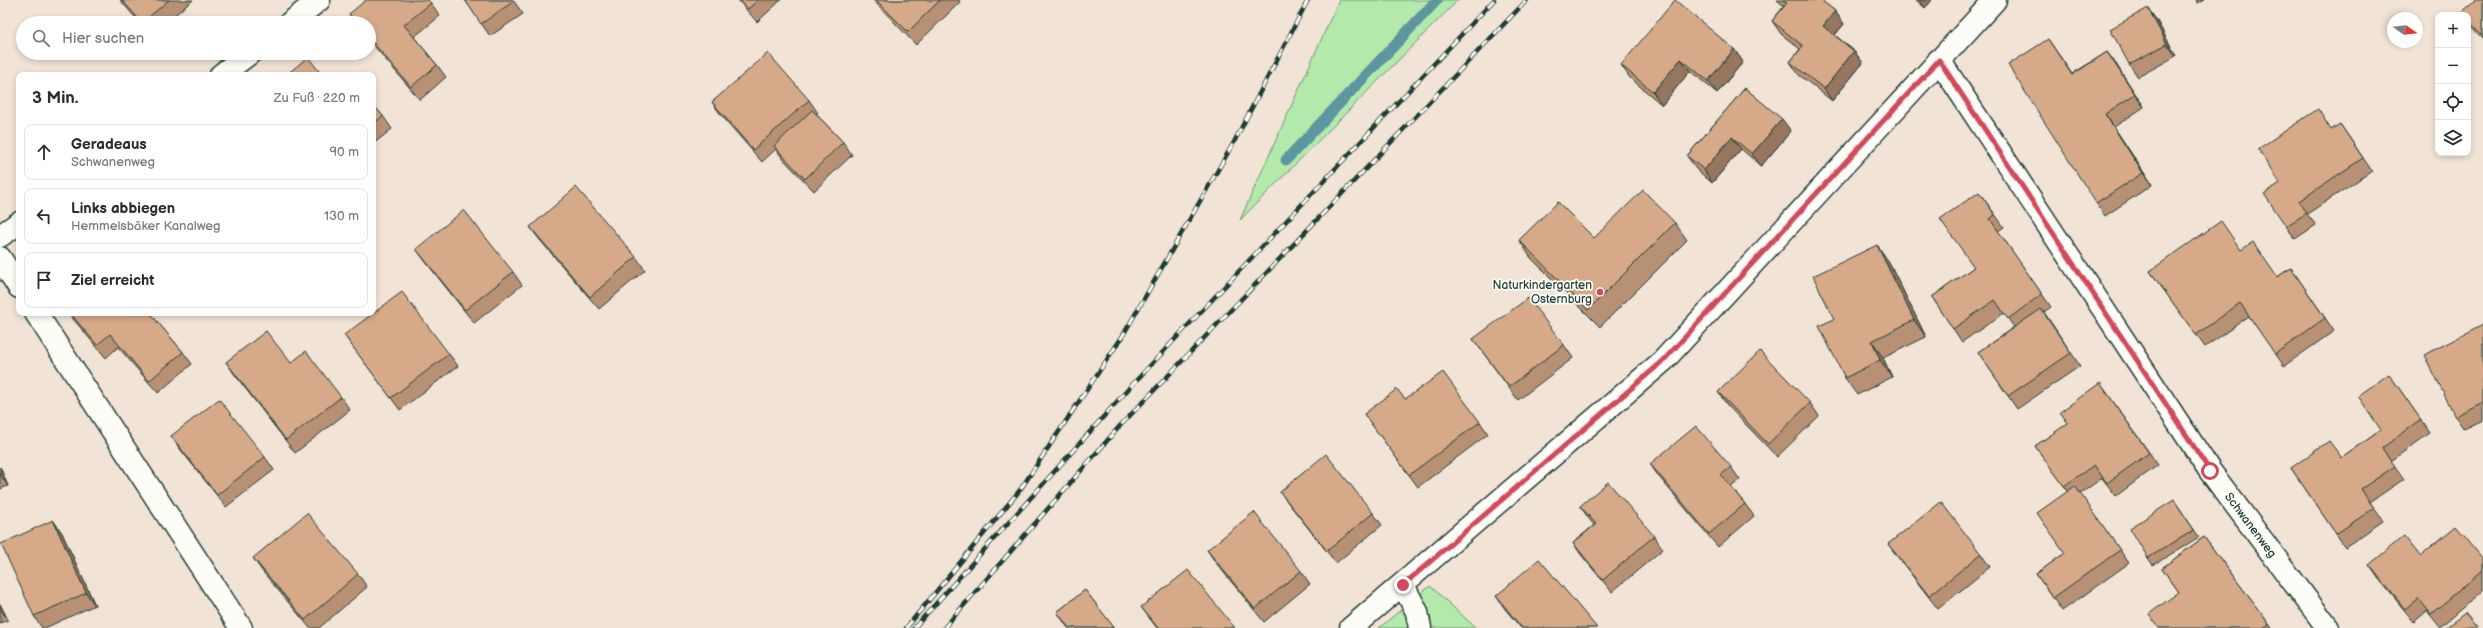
<!DOCTYPE html>
<html lang="de">
<head>
<meta charset="utf-8">
<style>
	body { margin:0; font-family:"Balsamiq Sans",sans-serif; background:#f7f7f7; color:#2b2b33 }
	.controls { position:absolute; right:12px; top:12px; display:grid; overflow:hidden; border-radius:8px; box-shadow:0 2px 6px #0003 }
	.controls button { width:36px; height:36px; display:grid; place-items:center; padding:0; border:0; border-bottom:1px solid #e1e1e2; background:#fff; color:#2b2b33; font:20px sans-serif }
	.compass { position:absolute; left:2387px; top:12px; width:36px; height:36px; border-radius:50%; background:#fff; box-shadow:0 2px 6px #0003; rotate:105deg }
	.stop { position:absolute; width:12px; height:12px; margin:-9px; border:3px solid #d1495b; border-radius:50%; background:#fff }
	.stop.end { background:#d1495b; border-color:#fff; box-shadow:0 1px 4px #0008 }
	.list { margin:0; padding:0; list-style:none }
	h2 { display:flex; justify-content:space-between; align-items:center; height:52px; margin:0; padding:0 16px; font-size:17px }
	h2 small { font-size:13px; font-weight:400; color:#7c7c81 }
	.list li { display:grid; grid-template-columns:26px 1fr auto; gap:12px; align-items:center; box-sizing:border-box; height:56px; margin:0 8px 8px; padding:0 8px; border:1px solid #e1e1e2; border-radius:8px }
	.list b { display:block; font-size:15px; white-space:nowrap }
	.list p { margin:0; font-size:13px; white-space:nowrap; color:#7c7c81 }
	.list em { font-size:13px; font-style:normal; color:#7c7c81 }
	.icon { flex:none; width:22px; height:22px; fill:none; stroke:currentColor; stroke-width:2; stroke-linecap:round; stroke-linejoin:round }
	.map { position:relative; flex:none; width:2483px; height:628px; overflow:hidden }
	.search { position:absolute; background:#fff; box-shadow:0 2px 6px #0003; left:16px; top:16px; width:360px; height:44px; display:flex; align-items:center; gap:10px; box-sizing:border-box; padding:0 14px; border-radius:22px; color:#7c7c81; font-size:15px }
	.panel { position:absolute; background:#fff; box-shadow:0 2px 6px #0003; left:16px; top:72px; width:360px; height:244px; border-radius:8px }
	.map>svg:first-child { display:block }
</style>
</head>
<body>
<div class="map">
<svg width="2483" height="628" viewBox="0 0 2483 628">
	<rect width="100%" height="100%" fill="#f1e3d6"/>
	<filter id="ink" filterUnits="userSpaceOnUse"><feTurbulence type="fractalNoise" baseFrequency=".025" numOctaves="2"/><feDisplacementMap in="SourceGraphic" scale="8" xChannelSelector="R" yChannelSelector="G"/><feConvolveMatrix kernelMatrix="1 2 1 2 8 2 1 2 1" color-interpolation-filters="sRGB"/></filter>
	<g filter="url(#ink)">
		<g fill="#b3eaac" stroke="#699470">
			<polygon points="1339,0 1458,0 1240,220"/>
			<polygon points="1430,586 1476,628 1379,628"/>
		</g>
		<g fill="none" stroke-linecap="round" stroke-linejoin="round">
			<polyline stroke="#5d969f" stroke-width="11" points="1286,160 1437,0"/>
			<defs>
				<g id="service">
					<polyline points="0,258 19,287"/>
					<polyline points="36,313 241,628"/>
					<polyline points="1403,585 1417,612 1420,628"/>
				</g>
				<g id="minor">
					<polyline points="290,23 319,0"/>
					<path id="s1" d="M1939,60L2210,471L2328,628"/>
					<polyline points="221,75 250,53"/>
					<polyline points="0,236 19,223"/>
					<polyline points="1351,628 1663,361 1995,0"/>
				</g>
			</defs>
			<use href="#service" stroke="#1f3d34" stroke-width="25"/>
			<use href="#minor" stroke="#1f3d34" stroke-width="25"/>
			<use href="#service" stroke="#fdfcf7" stroke-width="22"/>
			<use href="#minor" stroke="#fdfcf7" stroke-width="22"/>
			<defs>
				<g id="rail">
					<polyline points="906,628 1020,490 1122,337 1234,142 1308,0"/>
					<polyline points="914,628 1131,386 1494,0"/>
					<polyline points="944,628 1119,427 1527,0"/>
				</g>
			</defs>
			<use href="#rail" stroke="#1f3d34" stroke-width="4.5"/>
			<use href="#rail" stroke="#fdfcf7" stroke-width="3" stroke-dasharray="9" stroke-linecap="butt"/>
		</g>
		<g fill="#b89175" stroke="#1f3d34">
			<polygon points="120,0 193,0 165,23 140,23"/>
			<polygon points="465,0 513,0 523,14 490,36"/>
			<polygon points="738,0 781,0 757,22"/>
			<polygon points="873,0 959,0 960,2 916,45"/>
			<polygon points="1777,0 1825,0 1823,2 1835,11 1844,24 1835,35 1854,51 1863,63 1832,101 1799,75 1790,62 1800,49 1781,34 1772,21 1784,6"/>
			<polygon points="1916,0 1932,0 1925,8"/>
			<polygon points="2196,0 2204,0 2198,3"/>
			<polygon points="2483,0 2483,38 2471,25 2468,20 2468,15 2464,15 2462,12"/>
			<polygon points="431,3 440,16 414,37 437,65 446,77 420,100 369,40 369,23 356,23 349,14"/>
			<polygon points="2157,21 2176,56 2138,77 2129,64"/>
			<polygon points="2048,39 2072,74 2107,52 2144,107 2114,127 2152,185 2105,216 2096,203"/>
			<polygon points="1734,49 1743,62 1717,93 1690,71 1662,105 1630,78 1621,65"/>
			<polygon points="1745,88 1791,131 1761,166 1741,149 1712,183 1696,169 1687,156"/>
			<polygon points="809,100 818,113 816,114 843,142 852,155 814,191 783,159 776,149 762,162 721,115 712,102"/>
			<polygon points="373,105 383,116 392,129 373,144"/>
			<polygon points="2340,124 2372,171 2307,214 2316,225 2295,239 2286,226 2280,183 2332,130"/>
			<polygon points="1979,192 2004,227 1998,231 2051,307 2044,312 2080,366 2017,409 1978,352 2014,327 2004,313 1962,342 1932,297 1974,267"/>
			<polygon points="1675,223 1687,240 1600,327 1531,258 1519,240 1594,238"/>
			<polygon points="530,227 636,257 645,270 599,309 539,239"/>
			<polygon points="1877,245 1889,262 1926,337 1883,358 1892,377 1857,395 1845,378 1834,319"/>
			<polygon points="416,249 513,272 522,285 474,323 425,261"/>
			<polygon points="2241,250 2277,277 2291,268 2334,331 2284,366 2249,316 2205,347 2150,271"/>
			<polygon points="68,313 150,313 183,352 192,364 158,393 118,347 106,358"/>
			<polygon points="2483,325 2483,420 2464,429 2455,416"/>
			<polygon points="344,335 449,354 458,366 400,410"/>
			<polygon points="1473,339 1564,345 1573,358 1518,400"/>
			<polygon points="226,362 291,363 341,397 350,410 295,453 235,375"/>
			<polygon points="2389,374 2430,433 2391,461 2404,479 2370,502 2383,521 2345,547 2291,468 2342,458 2381,430"/>
			<polygon points="2100,383 2158,465 2116,496 2102,478 2080,494 2129,563 2062,611 2036,574 2065,553 2068,491 2035,446 2068,424"/>
			<polygon points="1718,392 1810,403 1819,416 1777,457 1727,405"/>
			<polygon points="1405,399 1480,422 1488,434 1418,487 1364,414"/>
			<polygon points="171,436 265,457 274,470 226,507 180,449"/>
			<polygon points="1650,464 1731,467 1740,480 1731,487 1745,504 1754,516 1718,547 1659,477"/>
			<polygon points="0,467 8,486 0,489"/>
			<polygon points="1280,492 1373,513 1382,525 1336,563 1289,504"/>
			<polygon points="2174,500 2199,537 2153,565 2148,558"/>
			<polygon points="1580,506 1654,536 1663,549 1612,592 1582,556 1573,543 1594,525 1589,519"/>
			<polygon points="53,520 62,533 95,605 45,628 42,628 34,616"/>
			<polygon points="2204,537 2272,628 2159,628 2179,592 2162,568"/>
			<polygon points="1888,544 1981,554 1990,567 1938,609 1897,556"/>
			<polygon points="1207,550 1301,571 1310,584 1264,622 1216,563"/>
			<polygon points="2420,556 2483,559 2483,590 2440,627 2427,611 2414,622 2378,578 2369,565"/>
			<polygon points="253,558 358,574 367,587 319,628 310,628 262,571"/>
			<polygon points="1085,590 1114,628 1068,628 1057,612"/>
			<polygon points="1496,596 1597,628 1521,628 1505,609"/>
			<polygon points="0,604 8,620 0,623"/>
			<polygon points="1141,607 1235,628 1157,628"/>
		</g>
		<g fill="#96765f" stroke="#1f3d34">
			<polygon points="1919,0 1932,0 1925,8"/>
			<polygon points="2148,8 2157,21 2176,56 2167,44"/>
			<polygon points="1835,11 1844,24 1832,38 1823,26"/>
			<polygon points="1734,49 1743,62 1717,93 1708,81"/>
			<polygon points="1854,51 1863,63 1832,101 1824,89"/>
			<polygon points="2107,52 2116,64 2144,107 2135,94"/>
			<polygon points="1681,59 1690,71 1662,105 1653,92"/>
			<polygon points="2105,114 2114,127 2152,185 2143,173"/>
			<polygon points="1782,119 1791,131 1761,166 1752,154"/>
			<polygon points="1732,137 1741,149 1712,183 1704,170"/>
			<polygon points="1877,245 1889,262 1926,337 1914,320"/>
			<polygon points="1872,341 1883,358 1892,377 1880,360"/>
			<polygon points="0,467 8,486 0,474"/>
			<polygon points="53,520 62,533 95,605 86,593"/>
			<polygon points="0,604 8,620 0,609"/>
		</g>
		<g fill="#d6a988" stroke="#1f3d34">
			<polygon points="122,0 169,0 142,23"/>
			<polygon points="366,0 428,0 431,3 404,25 437,65 411,87 369,38 369,23 357,23 349,14"/>
			<polygon points="465,0 513,0 514,1 481,24"/>
			<polygon points="740,0 758,0 748,9"/>
			<polygon points="876,0 940,0 908,32"/>
			<polygon points="1675,0 1734,49 1708,81 1681,59 1653,92 1621,65"/>
			<polygon points="1783,0 1821,0 1835,11 1823,26 1854,51 1824,89 1790,62 1803,46 1772,21 1787,3"/>
			<polygon points="2476,0 2483,0 2483,33 2482,34 2468,19 2468,15 2465,15 2462,12"/>
			<polygon points="2148,8 2167,44 2129,64 2110,29"/>
			<polygon points="2048,39 2072,75 2107,52 2135,94 2105,114 2143,173 2096,203 2008,65"/>
			<polygon points="768,53 809,100 753,150 712,102"/>
			<polygon points="308,57 322,75 286,75"/>
			<polygon points="1745,88 1782,119 1752,154 1732,137 1704,170 1687,156"/>
			<polygon points="373,105 383,116 373,124"/>
			<polygon points="2318,109 2331,130 2340,124 2363,158 2299,201 2307,213 2286,226 2264,194 2280,183 2258,149"/>
			<polygon points="812,110 843,142 805,179 774,146"/>
			<polygon points="576,187 636,257 590,297 530,227"/>
			<polygon points="1643,190 1675,223 1588,310 1519,240 1558,202 1594,238"/>
			<polygon points="1979,192 1995,215 1990,219 2042,294 2008,319 1995,300 1953,329 1932,297 1974,267 1940,219"/>
			<polygon points="464,210 513,272 465,310 416,249"/>
			<polygon points="2221,221 2241,250 2253,242 2277,277 2291,268 2325,318 2275,354 2240,303 2196,335 2150,271"/>
			<polygon points="1877,245 1914,320 1872,341 1880,360 1845,378 1819,326 1834,319 1813,276"/>
			<polygon points="402,292 449,354 391,398 344,335"/>
			<polygon points="1528,298 1564,345 1509,387 1473,339"/>
			<polygon points="2041,309 2071,353 2008,396 1978,352"/>
			<polygon points="70,313 150,313 183,352 149,381 110,334 97,345"/>
			<polygon points="2483,325 2483,402 2455,416 2424,355"/>
			<polygon points="266,331 291,363 306,351 341,397 286,440 226,362"/>
			<polygon points="1760,351 1810,403 1768,444 1718,392"/>
			<polygon points="1443,372 1480,422 1409,475 1364,414 1397,389 1405,399"/>
			<polygon points="2389,374 2421,420 2382,448 2395,466 2361,489 2374,508 2336,534 2291,468 2329,441 2342,458 2381,430 2358,396"/>
			<polygon points="2100,383 2149,453 2107,483 2094,465 2064,486 2035,446 2068,423 2060,412"/>
			<polygon points="219,399 265,457 217,495 171,436"/>
			<polygon points="1696,426 1731,467 1721,475 1745,504 1709,534 1650,464"/>
			<polygon points="1326,454 1373,513 1327,551 1280,492"/>
			<polygon points="1608,482 1654,536 1603,580 1573,543 1596,524 1580,506"/>
			<polygon points="2075,486 2120,550 2053,598 2036,574 2065,553 2037,513"/>
			<polygon points="2174,500 2194,530 2148,558 2130,528"/>
			<polygon points="1941,502 1981,554 1929,596 1888,544"/>
			<polygon points="1254,512 1301,571 1255,609 1207,550"/>
			<polygon points="307,513 358,574 305,620 253,558"/>
			<polygon points="53,520 86,593 34,616 1,544"/>
			<polygon points="2456,526 2483,559 2483,570 2431,614 2418,598 2405,609 2369,565 2404,536 2420,556"/>
			<polygon points="2204,537 2269,624 2263,628 2159,628 2149,614 2179,592 2162,568"/>
			<polygon points="1539,559 1597,628 1541,628 1540,627 1540,628 1522,628 1496,596"/>
			<polygon points="1188,570 1235,628 1158,628 1141,607"/>
			<polygon points="1085,590 1113,626 1111,628 1069,628 1057,612"/>
			<polygon points="2465,613 2477,628 2445,628"/>
		</g>
	</g>
	<g fill="none" stroke-linecap="round" stroke-linejoin="round" filter="url(#ink)">
		<polyline stroke="#d1495b" stroke-width="5" points="1403,585 1663,361 1939,60 2210,471"/>
	</g>
	<circle fill="#d1495b" stroke="#fdfcf7" stroke-width="1.5" cx="1600" cy="292" r="4"/>
	<g text-anchor="middle" dominant-baseline="central" stroke-width="3.5" stroke-linejoin="round" paint-order="stroke">
		<g font-size="12" fill="#1f3d34" stroke="#fdfcf7" text-anchor="end">
			<text x="1592" y="285">Naturkindergarten<tspan x="1592" dy="14">Osternburg</tspan></text>
		</g>
		<g font-size="12" fill="#1f3d34" stroke="#fdfcf7">
			<text stroke="none"><textPath href="#s1" startOffset="560">Schwanenweg</textPath></text>
		</g>
	</g>
</svg>
<div class="controls">
<button>+</button>
<button>−</button>
<button><svg class="icon" aria-label="locate" viewBox="0 0 24 24"><circle cx="12" cy="12" r="6"/><path d="M12 2v4M12 18v4M2 12h4M18 12h4"/></svg></button>
<button><svg class="icon" aria-label="layers" viewBox="0 0 24 24"><path d="M12 4l9 5-9 5-9-5zM3 14l9 5 9-5"/></svg></button>
</div>
<svg class="compass" viewBox="-18 -18 36 36"><path d="M0-13l5 13h-10z" fill="#e53935"/><path d="M0 13l5-13h-10z" fill="#7c7c81"/></svg>
<div class="stop" style="left:2210px;top:471px"></div>
<div class="stop end" style="left:1403px;top:585px"></div>
<div class="search"><svg class="icon" aria-label="search" viewBox="0 0 24 24"><circle cx="10" cy="10" r="6"/><path d="M15 15l6 6"/></svg>Hier suchen</div>
<section class="panel">
<h2>3 Min.<small>Zu Fuß · 220 m</small></h2>
<ul class="list">
<li><svg class="icon" aria-label="ahead" viewBox="0 0 24 24"><path d="M12 20V5M6 11l6-6 6 6"/></svg><div><b>Geradeaus</b><p>Schwanenweg</p></div><em>90 m</em></li>
<li><svg class="icon" aria-label="left" viewBox="0 0 24 24"><path d="M17 20v-9H6M10 6l-5 5 5 5"/></svg><div><b>Links abbiegen</b><p>Hemmelsbäker Kanalweg</p></div><em>130 m</em></li>
<li><svg class="icon" aria-label="arrive" viewBox="0 0 24 24"><path d="M6 21V4h12l-3 4 3 4H6"/></svg><div><b>Ziel erreicht</b></div></li>
</ul>
</section>
</div>
</body>
</html>
